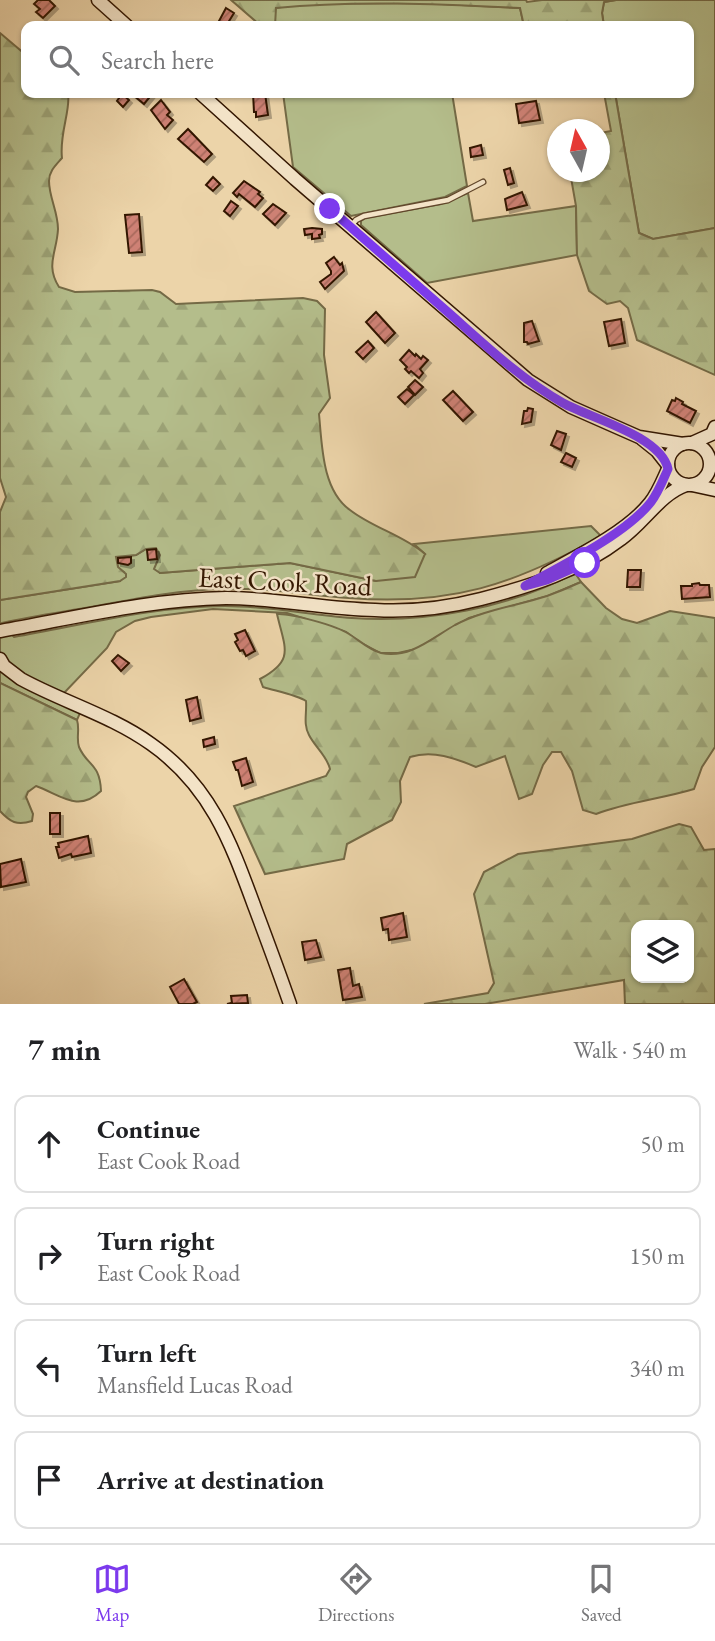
<!DOCTYPE html>
<html lang="en">
<head>
<meta charset="utf-8">
<style>
	body { margin:0; font-family:"EB Garamond",serif; background:#f2f2f2; color:#202124 }
	.controls { position:absolute; right:21px; bottom:21px; display:grid; overflow:hidden; border-radius:14px; box-shadow:0 2px 5px #0004 }
	.controls button { width:63px; height:63px; display:grid; place-items:center; padding:0; border:0; border-bottom:2px solid #e0e0e0; background:#fff; color:#202124; font:35px sans-serif }
	.compass { position:absolute; left:547px; top:119px; width:63px; height:63px; border-radius:50%; background:#fff; box-shadow:0 2px 5px #0004; rotate:352deg }
	.stop { position:absolute; width:21px; height:21px; margin:-16px; border:5px solid #7c3aed; border-radius:50%; background:#fff }
	.stop.end { background:#7c3aed; border-color:#fff; box-shadow:0 2px 7px #0008 }
	.list { margin:0; padding:0; list-style:none }
	h2 { display:flex; justify-content:space-between; align-items:center; height:91px; margin:0; padding:0 28px; font-size:30px }
	h2 small { font-size:23px; font-weight:400; color:#757577 }
	.list li { display:grid; grid-template-columns:46px 1fr auto; gap:21px; align-items:center; box-sizing:border-box; height:98px; margin:0 14px 14px; padding:0 14px; border:2px solid #e0e0e0; border-radius:14px }
	.list b { display:block; font-size:26px; white-space:nowrap }
	.list p { margin:0; font-size:23px; white-space:nowrap; color:#757577 }
	.list em { font-size:23px; font-style:normal; color:#757577 }
	.icon { flex:none; width:38px; height:38px; fill:none; stroke:currentColor; stroke-width:2; stroke-linecap:round; stroke-linejoin:round }
	.map { position:relative; flex:none; width:715px; height:1004px; overflow:hidden }
	.search { position:absolute; background:#fff; box-shadow:0 2px 5px #0004; left:21px; right:21px; top:21px; height:77px; display:flex; align-items:center; gap:18px; box-sizing:border-box; padding:0 24px; border-radius:14px; color:#757577; font-size:26px }
	.sheet { height:539px; background:#fff }
	nav { display:flex; justify-content:space-around; align-items:center; box-sizing:border-box; height:98px; border-top:2px solid #e0e0e0; background:#fff; font-size:19px; color:#757577 }
	nav a { display:grid; justify-items:center; gap:4px }
	nav .on { color:#7c3aed }
	.map>svg:first-child { display:block }
</style>
</head>
<body>
<div class="map">
<svg width="715" height="1004" viewBox="0 0 715 1004">
	<defs>
		<pattern id="forest-firs" width="22" height="20" patternUnits="userSpaceOnUse" patternTransform="scale(1.75)"><rect width="22" height="20" fill="#b4bd8b"/><path d="M5 1l3.5 6h-7zM16 11l3.5 6h-7z" fill="#9ba276"/></pattern>
		<pattern id="building-hatch" width="6" height="6" patternUnits="userSpaceOnUse" patternTransform="scale(1.75)"><rect width="6" height="6" fill="#ce8174"/><path d="M-1 1l2-2M0 6l6-6M5 7l2-2" fill="none" stroke="#a8695d"/></pattern>
		<filter id="shadow"><feDropShadow dx="3" dy="3" stdDeviation="0" flood-color="#0004"/></filter>
	</defs>
	<rect width="100%" height="100%" fill="#ecd4a9"/>
	<filter id="stains"><feTurbulence type="fractalNoise" baseFrequency=".00286" numOctaves="4"/><feColorMatrix values="0 0 0 0 .2 0 0 0 0 .09 0 0 0 0 .02 0 0 0 .5 -.17"/></filter>
	<radialGradient id="worn" r=".72"><stop offset=".6" stop-color="#630" stop-opacity="0"/><stop offset="1" stop-color="#630" stop-opacity=".3"/></radialGradient>
	<g fill="#b4bd8b" stroke="#746a46" stroke-width="2">
		<polygon points="616,0 715,0 715,228 653,239 639,233 615,93 689,93 689,26 604,26 602,13 604,2"/>
		<polygon points="422,3 520,8 524,26 275,26 275,8 303,4"/>
		<polygon points="283,93 452,93 467,186 445,197 351,216 293,167"/>
		<polygon points="468,193 473,221 576,206 577,255 427,283 361,225 361,221 365,218 441,204"/>
		<path d="M591,526L601,536C514,585 450,606 349,598C307,595 264,587 222,589C178,590 134,599 91,607C62,612 31,616 2,623L14,637C83,625 155,606 225,606C268,606 310,615 352,618C427,623 508,608 575,573L581,582L548,596L469,618L416,649L398,653H380L361,643L346,632L287,613L213,609L151,617L135,621L116,632L107,648L63,694L80,713L77,720L0,683V600L120,581L124,572L118,568L116,557L136,555L146,549H158C160,558 157,564 160,573L290,563L376,581L425,554L414,544Z"/>
	</g>
	<g fill="url(#forest-firs)" stroke="#746a46" stroke-width="2" fill-rule="evenodd">
		<path d="M231,0H526L527,2L542,0H616L604,2L602,13L604,26H524L520,8C439,4 356,0 276,8L275,26H261Z"/>
		<path d="M0,33L26,55V93H68C71,110 59,134 62,158C56,165 49,171 49,181C49,197 58,212 58,229C57,252 45,265 59,287L75,292L152,290L160,292L176,304L303,298L317,301L325,309L324,355L330,398L319,414C322,445 322,490 350,510C373,528 403,535 425,554L415,577L376,581L290,563L160,573L154,569L160,555L156,548L146,549L136,555L116,557L118,567L126,574V577L120,581L0,600V512L6,497L0,478Z"/>
		<polygon points="604,93 615,93 639,233 653,239 715,228 715,375 637,340 628,308 620,301 607,304 589,291 577,255 576,206 570,172 600,172 600,133 611,131"/>
		<path d="M581,582L606,608L622,619L637,623L670,611L715,618V747L702,767L694,789C661,799 627,802 596,814L583,810L572,771L561,752H552L543,765L532,794L519,799L505,756L476,767C455,758 433,750 410,757L400,781L401,802L392,820L347,844L344,859L265,874L234,806L326,776L330,769C327,756 315,747 309,735C303,724 307,713 306,701C297,695 276,691 263,687L260,679C295,660 285,649 277,614C291,613 337,626 349,634C359,640 369,650 381,653C410,659 432,638 455,625C483,610 516,606 547,596C558,592 570,587 581,582Z"/>
		<path d="M0,683L77,720C80,729 76,738 79,747C87,766 100,763 101,791C78,813 61,795 36,786L28,792L26,797L33,814L32,821C17,826 10,822 0,811Z"/>
		<path d="M679,824L691,827L704,850L715,849V1004H625L624,980L485,1004H424L488,993L494,983L474,894L484,872L518,854L632,839ZM636,925H689V978H636Z"/>
	</g>
	<g fill="url(#building-hatch)" stroke="#331600" stroke-width="2" filter="url(#shadow)">
		<polygon points="38,0 49,0 55,6 43,18 36,12 40,9 34,4"/>
		<polygon points="226,8 234,13 226,26 223,26 218,23"/>
		<polygon points="135,93 153,93 144,104 133,95"/>
		<polygon points="253,93 265,93 268,115 256,117 256,112 254,112"/>
		<polygon points="122,94 129,100 123,107 117,101"/>
		<polygon points="161,100 170,112 167,115 173,120 165,129 151,110"/>
		<polygon points="536,101 540,120 519,123 516,104"/>
		<polygon points="188,129 212,154 204,162 178,139"/>
		<polygon points="481,145 483,155 471,157 470,148"/>
		<polygon points="510,168 514,183 508,185 504,170"/>
		<polygon points="213,177 220,184 213,191 206,185"/>
		<polygon points="244,181 260,192 258,194 263,198 255,207 239,194 237,197 233,193"/>
		<polygon points="522,192 527,205 507,210 505,199"/>
		<polygon points="231,201 238,206 230,216 224,211"/>
		<polygon points="273,204 286,213 275,225 263,214"/>
		<polygon points="139,214 142,252 129,253 125,215"/>
		<polygon points="312,228 322,229 322,234 319,235 320,238 312,239 312,234 305,235 304,229"/>
		<polygon points="334,257 340,265 342,263 344,271 325,289 320,282 331,274 331,271 326,263"/>
		<polygon points="376,312 395,333 385,343 366,322"/>
		<polygon points="621,319 625,343 609,346 604,322"/>
		<polygon points="532,321 539,341 528,344 527,342 524,342 524,323"/>
		<polygon points="368,341 374,348 363,359 356,352"/>
		<polygon points="409,350 415,356 416,354 421,359 423,356 428,360 420,369 423,373 419,378 411,371 409,373 405,369 407,367 400,360"/>
		<polygon points="415,380 423,387 415,395 408,387"/>
		<polygon points="407,389 414,395 405,404 398,397"/>
		<polygon points="453,391 473,412 463,421 443,400"/>
		<polygon points="676,398 683,402 682,404 696,411 690,423 667,411 672,400 675,401"/>
		<polygon points="528,408 533,409 531,422 522,424 524,411 527,411"/>
		<polygon points="557,431 566,434 561,450 551,445"/>
		<polygon points="566,453 576,458 572,467 561,462"/>
		<polygon points="156,549 157,559 148,560 147,550"/>
		<polygon points="131,557 131,563 128,565 118,563 118,558"/>
		<polygon points="628,570 641,570 640,587 627,587"/>
		<polygon points="699,583 700,585 709,585 710,597 682,599 681,586 692,586 692,584"/>
		<polygon points="245,630 255,651 246,656 243,650 240,651 235,642 238,640 235,634"/>
		<polygon points="118,655 129,663 121,671 112,661"/>
		<polygon points="197,697 201,718 190,721 186,700"/>
		<polygon points="214,737 215,744 204,747 203,740"/>
		<polygon points="246,758 253,782 242,786 238,770 236,770 233,762"/>
		<rect x="50" y="813" width="10" height="21"/>
		<polygon points="88,836 91,853 72,857 71,854 59,858 56,847 59,847 58,843"/>
		<polygon points="21,859 26,882 1,887 0,864"/>
		<polygon points="403,913 407,937 389,940 388,929 383,930 381,918"/>
		<polygon points="316,940 321,957 305,960 302,942"/>
		<polygon points="350,968 353,986 359,984 362,997 343,1000 338,970"/>
		<polygon points="184,979 197,1002 193,1004 179,1004 170,987"/>
		<polygon points="247,995 248,1003 227,1004 232,1003 231,996"/>
	</g>
	<g fill="none" stroke-linecap="round" stroke-linejoin="round">
		<defs>
			<polyline id="lane" points="351,226 356,220 364,216 448,200 483,182"/>
			<g id="secondary">
				<polyline points="98,0 127,26"/>
				<polyline points="200,93 295,179 528,380 571,407 639,437 683,444"/>
				<polyline points="642,439 657,451 668,465"/>
				<circle cx="689" cy="464" r="21"/>
				<polyline points="692,443 712,434 715,427"/>
				<polyline points="692,485 715,490"/>
				<path d="M547,573C578,556 628,531 650,503C658,493 663,480 668,469"/>
				<path d="M0,631C74,618 151,599 226,598C276,598 325,609 375,610C410,612 446,608 481,599C531,586 579,571 621,539C644,523 660,494 686,485"/>
				<path d="M0,659L4,666L21,679C63,702 112,716 151,744C211,786 231,843 255,908C267,940 279,972 290,1004"/>
			</g>
		</defs>
		<use href="#lane" stroke="#61462a" stroke-width="7"/>
		<use href="#secondary" stroke="#331600" stroke-width="15"/>
		<use href="#lane" stroke="#f3e3c7" stroke-width="4.5"/>
		<use href="#secondary" stroke="#f3e3c7" stroke-width="12"/>
	</g>
	<g fill="none" stroke-linecap="round" stroke-linejoin="round">
		<path stroke="#7c3aed" stroke-width="9" d="M330,209C370,244 410,279 450,314C486,346 521,379 563,403C590,418 661,436 668,469C663,480 658,493 651,502C626,534 561,566 525,586L547,580L585,563"/>
	</g>
	<g text-anchor="middle" dominant-baseline="central" stroke-width="5" stroke-linejoin="round" paint-order="stroke">
		<g font-size="28" fill="#331600" stroke="#f3e3c7">
			<text transform="translate(285 581) rotate(3)">East Cook Road</text>
		</g>
	</g>
	<rect width="100%" height="100%" filter="url(#stains)"/>
	<rect width="100%" height="100%" fill="url(#worn)"/>
</svg>
<div class="controls">
<button><svg class="icon" aria-label="layers" viewBox="0 0 24 24"><path d="M12 4l9 5-9 5-9-5zM3 14l9 5 9-5"/></svg></button>
</div>
<svg class="compass" viewBox="-18 -18 36 36"><path d="M0-13l5 13h-10z" fill="#e53935"/><path d="M0 13l5-13h-10z" fill="#757577"/></svg>
<div class="stop" style="left:585px;top:563px"></div>
<div class="stop end" style="left:330px;top:209px"></div>
<div class="search"><svg class="icon" aria-label="search" viewBox="0 0 24 24"><circle cx="10" cy="10" r="6"/><path d="M15 15l6 6"/></svg>Search here</div>
</div>
<section class="sheet">
<h2>7 min<small>Walk · 540 m</small></h2>
<ul class="list">
<li><svg class="icon" aria-label="ahead" viewBox="0 0 24 24"><path d="M12 20V5M6 11l6-6 6 6"/></svg><div><b>Continue</b><p>East Cook Road</p></div><em>50 m</em></li>
<li><svg class="icon" aria-label="right" viewBox="0 0 24 24"><path d="M7 20v-9h11M14 6l5 5-5 5"/></svg><div><b>Turn right</b><p>East Cook Road</p></div><em>150 m</em></li>
<li><svg class="icon" aria-label="left" viewBox="0 0 24 24"><path d="M17 20v-9H6M10 6l-5 5 5 5"/></svg><div><b>Turn left</b><p>Mansfield Lucas Road</p></div><em>340 m</em></li>
<li><svg class="icon" aria-label="arrive" viewBox="0 0 24 24"><path d="M6 21V4h12l-3 4 3 4H6"/></svg><div><b>Arrive at destination</b></div></li>
</ul>
</section>
<nav>
<a class="on"><svg class="icon" aria-label="map" viewBox="0 0 24 24"><path d="M3 6l6-2 6 2 6-2v14l-6 2-6-2-6 2zM9 4v14M15 6v14"/></svg>Map</a>
<a><svg class="icon" aria-label="directions" viewBox="0 0 24 24"><path d="M12 3l9 9-9 9-9-9zM9 14v-3h6M13 9l2 2-2 2"/></svg>Directions</a>
<a><svg class="icon" aria-label="saved" viewBox="0 0 24 24"><path d="M7 4h10v16l-5-4-5 4z"/></svg>Saved</a>
</nav>
</body>
</html>
